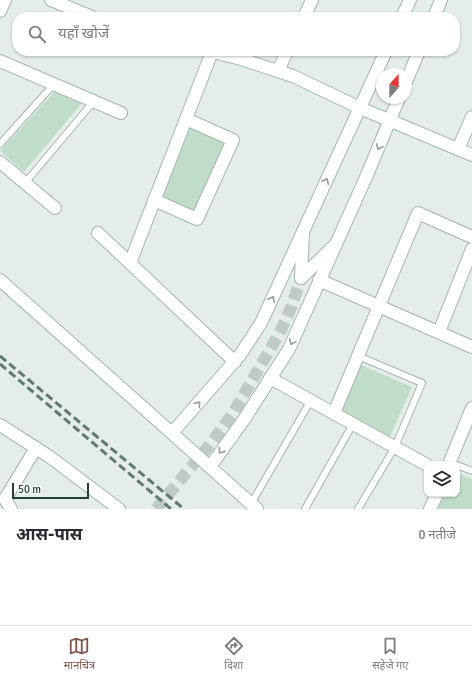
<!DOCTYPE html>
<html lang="hi">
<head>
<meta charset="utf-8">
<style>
	body { margin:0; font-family:Signika,"Noto Sans Devanagari",sans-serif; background:#f2f2f3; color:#2b2b33 }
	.controls { position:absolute; right:12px; bottom:12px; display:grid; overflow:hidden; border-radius:8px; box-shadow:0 1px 3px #0004 }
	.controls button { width:36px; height:36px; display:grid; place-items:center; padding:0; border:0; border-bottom:1px solid #e1e1e2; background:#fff; color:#2b2b33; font:20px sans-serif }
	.compass { position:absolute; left:376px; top:68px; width:36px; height:36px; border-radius:50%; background:#fff; box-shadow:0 1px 3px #0004; rotate:21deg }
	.scale { position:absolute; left:12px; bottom:10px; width:77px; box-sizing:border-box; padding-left:4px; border:2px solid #253e38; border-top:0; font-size:11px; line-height:14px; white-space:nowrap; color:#253e38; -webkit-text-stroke:3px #f5f9f7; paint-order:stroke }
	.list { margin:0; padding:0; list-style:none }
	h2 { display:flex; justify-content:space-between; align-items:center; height:52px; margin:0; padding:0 16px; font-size:17px }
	h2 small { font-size:13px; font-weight:400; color:#7c7c81 }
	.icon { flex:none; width:22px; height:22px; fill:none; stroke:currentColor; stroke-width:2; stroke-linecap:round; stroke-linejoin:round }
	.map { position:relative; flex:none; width:472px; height:509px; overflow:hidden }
	.search { position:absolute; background:#fff; box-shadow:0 1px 3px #0004; left:12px; right:12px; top:12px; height:44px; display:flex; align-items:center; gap:10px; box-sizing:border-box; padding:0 14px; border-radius:16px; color:#7c7c81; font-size:15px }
	.sheet { height:116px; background:#fff }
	nav { display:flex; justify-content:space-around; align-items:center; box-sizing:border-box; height:56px; border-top:1px solid #e1e1e2; background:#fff; font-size:11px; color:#7c7c81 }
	nav a { display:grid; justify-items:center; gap:2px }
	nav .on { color:#80574a }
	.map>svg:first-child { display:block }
</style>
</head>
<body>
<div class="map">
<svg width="472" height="509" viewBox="0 0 472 509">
	<rect width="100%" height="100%" fill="#e5edea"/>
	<g fill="#bfddc8">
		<polygon points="56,90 82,103 24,172 0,151"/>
		<polygon points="189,126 227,143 194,213 161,197"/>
		<polygon points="361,365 412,387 390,437 341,410"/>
		<polygon points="457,473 472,479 472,509 438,509 445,494 457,494"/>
	</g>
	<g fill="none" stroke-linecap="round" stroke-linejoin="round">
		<polyline stroke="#bfcac6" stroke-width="12" stroke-dasharray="12 6" stroke-linecap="butt" points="156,509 212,442 233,413 279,334 291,308 301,278"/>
		<defs>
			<g id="lane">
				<polyline points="0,144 54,84"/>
				<polyline points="25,183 94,101"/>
				<polyline points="358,356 422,383 395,447 358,509"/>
				<polyline points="457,465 472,471"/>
				<polyline points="251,504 311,400"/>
				<polyline points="305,509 353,424"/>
			</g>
			<g id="street">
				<polyline points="51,0 92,17"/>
				<polyline points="0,11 5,0"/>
				<polyline points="304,17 312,0"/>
				<polyline points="209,51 241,59 293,76 360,108 472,155"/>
				<polyline points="0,61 121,113"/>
				<polyline points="278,71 287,51"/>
				<polyline points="458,149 472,117"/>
				<polyline points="0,162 55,208"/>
				<polyline points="154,200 197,219 233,140 186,119"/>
				<polyline points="98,233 235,362"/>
				<polyline points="130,263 212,52"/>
				<polyline points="301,278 336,244"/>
				<polyline points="301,278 303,232"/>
				<polyline points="319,280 472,347"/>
				<polyline points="439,332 472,249"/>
				<polyline points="270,378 427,465"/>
				<polyline points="334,413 418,213 472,237"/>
				<polyline points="449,464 472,408"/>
				<polyline points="11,509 5,499 36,448"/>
				<polyline points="430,509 437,494"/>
			</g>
			<g id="secondary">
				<polyline points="402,17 410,0"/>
				<polyline points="434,17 441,0"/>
				<polyline points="406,82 419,51"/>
				<polyline points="0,280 257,509"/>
				<polyline points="0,425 50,457 119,509"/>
				<polyline points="172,433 240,355 261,323 386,51"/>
				<polyline points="210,467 245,418 289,349 367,175 399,98"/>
			</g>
		</defs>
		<use href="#lane" stroke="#a8b5b1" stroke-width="8"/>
		<use href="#street" stroke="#a8b5b1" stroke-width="14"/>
		<use href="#secondary" stroke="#a3b8b2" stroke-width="14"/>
		<use href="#lane" stroke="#fff" stroke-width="6"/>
		<use href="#street" stroke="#fff" stroke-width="12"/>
		<use href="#secondary" stroke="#fff" stroke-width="12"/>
		<g stroke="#5f7973" stroke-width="3" stroke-dasharray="8 4" stroke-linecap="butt">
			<polyline points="0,356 184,509"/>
			<polyline points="0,364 171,509"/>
		</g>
	</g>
	<defs><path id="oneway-chevron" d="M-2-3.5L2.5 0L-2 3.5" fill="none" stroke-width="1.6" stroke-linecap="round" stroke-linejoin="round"/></defs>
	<g stroke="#929e9c">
		<use href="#oneway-chevron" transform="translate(379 147) rotate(113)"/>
		<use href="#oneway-chevron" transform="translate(326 181) rotate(-65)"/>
		<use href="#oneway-chevron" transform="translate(272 299) rotate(-65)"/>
		<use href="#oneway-chevron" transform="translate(292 342) rotate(114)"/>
		<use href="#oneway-chevron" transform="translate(198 404) rotate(-49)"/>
		<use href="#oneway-chevron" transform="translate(221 451) rotate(125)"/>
	</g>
</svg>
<div class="controls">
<button><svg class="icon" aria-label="layers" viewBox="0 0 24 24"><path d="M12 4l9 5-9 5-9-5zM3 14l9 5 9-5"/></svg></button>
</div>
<svg class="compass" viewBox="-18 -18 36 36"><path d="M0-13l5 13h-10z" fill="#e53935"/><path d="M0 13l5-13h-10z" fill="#7c7c81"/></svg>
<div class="scale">50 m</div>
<div class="search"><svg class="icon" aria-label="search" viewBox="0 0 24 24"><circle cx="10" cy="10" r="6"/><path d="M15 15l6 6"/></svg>यहाँ खोजें</div>
</div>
<section class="sheet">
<h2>आस-पास<small>0 नतीजे</small></h2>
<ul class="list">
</ul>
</section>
<nav>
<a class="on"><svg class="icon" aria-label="map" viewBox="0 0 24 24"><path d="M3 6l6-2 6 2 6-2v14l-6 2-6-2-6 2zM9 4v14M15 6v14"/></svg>मानचित्र</a>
<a><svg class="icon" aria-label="directions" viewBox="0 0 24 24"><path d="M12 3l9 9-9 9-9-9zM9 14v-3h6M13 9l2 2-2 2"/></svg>दिशा</a>
<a><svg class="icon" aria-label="saved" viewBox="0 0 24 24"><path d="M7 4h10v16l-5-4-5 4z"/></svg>सहेजे गए</a>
</nav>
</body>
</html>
